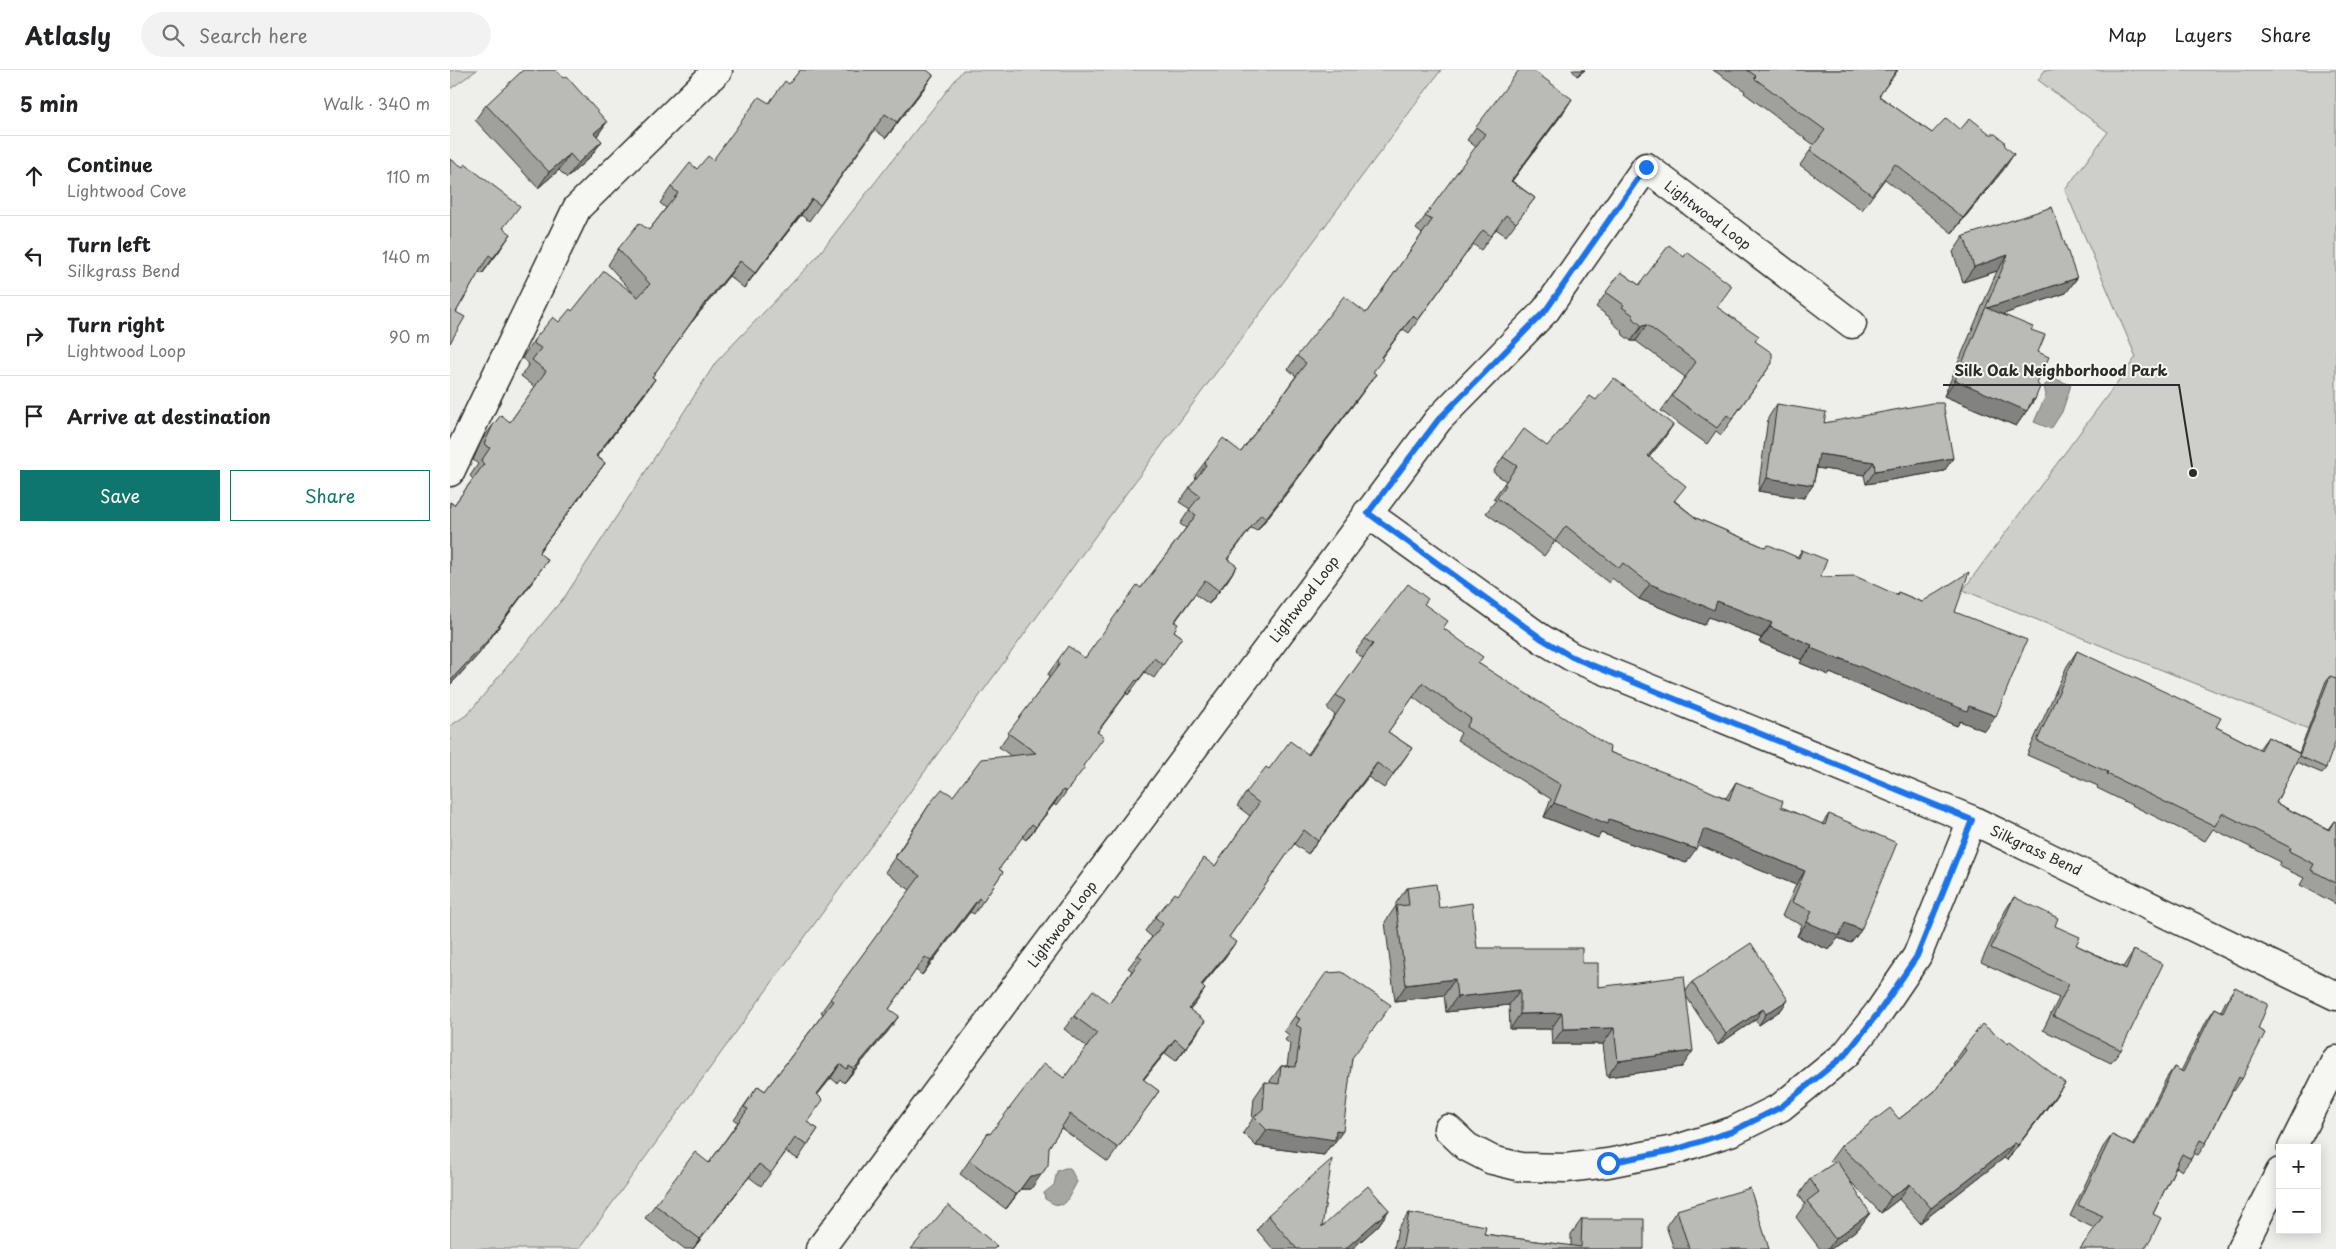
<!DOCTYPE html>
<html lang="en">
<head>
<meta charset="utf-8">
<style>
	body { margin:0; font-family:"Playpen Sans",sans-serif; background:#f2f2f2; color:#202124 }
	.controls { position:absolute; right:15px; bottom:15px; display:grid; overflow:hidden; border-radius:0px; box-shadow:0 2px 12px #0003 }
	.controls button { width:45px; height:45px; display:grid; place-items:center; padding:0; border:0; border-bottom:1px solid #e0e0e0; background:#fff; color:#202124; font:25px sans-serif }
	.stop { position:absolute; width:15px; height:15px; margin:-11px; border:4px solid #1a73e8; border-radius:50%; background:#fff }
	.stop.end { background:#1a73e8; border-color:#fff; box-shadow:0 1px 5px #0008 }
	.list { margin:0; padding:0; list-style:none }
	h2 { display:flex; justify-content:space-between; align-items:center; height:65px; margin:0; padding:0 20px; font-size:21px }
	h2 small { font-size:16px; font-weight:400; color:#757577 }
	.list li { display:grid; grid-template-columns:32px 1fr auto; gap:15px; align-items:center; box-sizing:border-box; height:80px; padding:0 20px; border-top:1px solid #e0e0e0 }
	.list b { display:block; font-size:19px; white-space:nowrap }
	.list p { margin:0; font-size:16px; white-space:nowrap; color:#757577 }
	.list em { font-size:16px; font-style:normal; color:#757577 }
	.actions { display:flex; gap:10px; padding:15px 20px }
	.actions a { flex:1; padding:11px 0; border:1px solid #0f766e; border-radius:0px; text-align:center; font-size:18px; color:#0f766e }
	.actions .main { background:#0f766e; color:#fff }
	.icon { flex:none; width:28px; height:28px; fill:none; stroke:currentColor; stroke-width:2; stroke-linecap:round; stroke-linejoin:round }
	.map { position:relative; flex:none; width:1886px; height:1179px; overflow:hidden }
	header { display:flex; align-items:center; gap:30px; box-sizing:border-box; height:70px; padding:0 25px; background:#fff; border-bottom:1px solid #e0e0e0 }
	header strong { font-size:24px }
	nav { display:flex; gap:28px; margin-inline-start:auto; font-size:18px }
	.search { width:350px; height:45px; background:#f2f2f2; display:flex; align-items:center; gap:12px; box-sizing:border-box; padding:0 18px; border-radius:28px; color:#757577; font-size:19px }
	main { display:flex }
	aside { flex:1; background:#fff }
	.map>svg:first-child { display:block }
</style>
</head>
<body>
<header>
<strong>Atlasly</strong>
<div class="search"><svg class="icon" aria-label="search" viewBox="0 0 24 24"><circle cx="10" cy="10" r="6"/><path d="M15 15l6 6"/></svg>Search here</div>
<nav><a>Map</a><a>Layers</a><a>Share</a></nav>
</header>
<main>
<aside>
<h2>5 min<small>Walk · 340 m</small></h2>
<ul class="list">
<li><svg class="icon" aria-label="ahead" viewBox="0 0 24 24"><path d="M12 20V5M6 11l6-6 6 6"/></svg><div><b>Continue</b><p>Lightwood Cove</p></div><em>110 m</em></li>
<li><svg class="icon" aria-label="left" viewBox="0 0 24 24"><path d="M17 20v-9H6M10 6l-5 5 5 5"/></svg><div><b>Turn left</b><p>Silkgrass Bend</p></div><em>140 m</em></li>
<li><svg class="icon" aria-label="right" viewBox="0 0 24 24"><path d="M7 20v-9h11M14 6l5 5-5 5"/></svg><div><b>Turn right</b><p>Lightwood Loop</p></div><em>90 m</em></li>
<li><svg class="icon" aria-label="arrive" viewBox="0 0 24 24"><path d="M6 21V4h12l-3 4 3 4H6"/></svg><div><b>Arrive at destination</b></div></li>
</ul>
<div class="actions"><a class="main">Save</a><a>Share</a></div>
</aside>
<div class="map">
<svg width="1886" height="1179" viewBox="0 0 1886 1179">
	<rect width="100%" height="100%" fill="#eeeeea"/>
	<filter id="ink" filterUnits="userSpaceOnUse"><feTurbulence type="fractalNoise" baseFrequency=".02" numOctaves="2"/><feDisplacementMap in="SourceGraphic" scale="10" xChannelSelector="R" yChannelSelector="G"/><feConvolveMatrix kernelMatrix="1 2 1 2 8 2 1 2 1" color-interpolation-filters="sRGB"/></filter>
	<g filter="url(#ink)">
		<g fill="#cececa" stroke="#7c7c7a">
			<polygon points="0,0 27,0 0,19"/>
			<polygon points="513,0 991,0 675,425 129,1179 0,1179 0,656 18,644 116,525 266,292 365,189"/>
			<polygon points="1595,0 1886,0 1886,670 1513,520 1686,287 1615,120 1658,62 1588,10"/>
		</g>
		<g fill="#a6a6a3" stroke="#757573">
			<polygon points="1603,308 1621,315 1612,342 1601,359 1584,352 1596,325 1594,316"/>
			<polygon points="615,1098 620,1098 627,1112 616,1132 612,1135 604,1134 595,1129 594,1123 604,1115 607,1101"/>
		</g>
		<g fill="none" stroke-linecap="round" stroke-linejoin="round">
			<defs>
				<g id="minor">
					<polyline points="0,402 127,138 268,0"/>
					<polyline points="917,443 1092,569 1122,587 1522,750 1886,926"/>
					<polyline points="998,1059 1017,1077 1042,1090 1071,1097 1116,1098 1158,1093 1224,1080 1283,1061 1331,1037 1396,984 1429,942 1467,886 1522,750"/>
					<polyline points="1842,1078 1886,990"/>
					<polyline points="370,1179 988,350 1096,240 1196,97 1402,254"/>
					<polyline points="1791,1179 1830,1102"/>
				</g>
			</defs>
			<use href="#minor" stroke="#2b2b2b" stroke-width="31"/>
			<use href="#minor" stroke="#f6f6f2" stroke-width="28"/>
		</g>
		<g fill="#a0a09d" stroke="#2b2b2b">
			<polygon points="1122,0 1135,0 1127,6"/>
			<polygon points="1263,0 1448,0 1429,26 1482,63 1554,99 1502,163 1435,109 1412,140 1350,95 1364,75 1294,23 1295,21"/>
			<polygon points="483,5 472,21 436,68 425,60 359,151 351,145 294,218 279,206 241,253 202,307 205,309 194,325 147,386 155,393 89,482 87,506 28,585 0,615 0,432 4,435 23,409 20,406 28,394 23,390 32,370 43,355 60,352 85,317 71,306 79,294 72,288 84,270 109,252 122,241 184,224 158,195 168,179 199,160 216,138 210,133 221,117 247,99 263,90 339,14"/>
			<polygon points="113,8 157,52 147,66 152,71 141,86 117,108 109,100 88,118 25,50 36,35"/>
			<polygon points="1113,43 1062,111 1085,128 1075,141 1056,166 1046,159 1031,180 1023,174 959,263 953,259 932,287 923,302 916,318 840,419 807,461 801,458 778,489 778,510 759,534 745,524 725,552 724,561 732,567 704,608 695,602 678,625 677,623 647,663 633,696 625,710 606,736 604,734 576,770 572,767 549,799 553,802 524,844 520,842 472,905 466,900 439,939 439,960 394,1013 390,1009 387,1013 381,1008 367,1025 357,1052 368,1059 348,1089 336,1082 311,1116 299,1107 243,1179 235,1179 195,1148 205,1135 259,1093 288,1052 284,1050 308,1016 315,1021 373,944 371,942 460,820 435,802 481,732 503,726 561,686 549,677 599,608 598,604 608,590 635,588 691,518 736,458 730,454 740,439 729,432 746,409 745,405 755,392 791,382 846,306 838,299 847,286 916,243 972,164 966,159 1026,77 1017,70 1026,57"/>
			<polygon points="0,89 54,158 50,180 32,204 29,202 6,242"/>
			<polygon points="1514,166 1627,208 1616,223 1553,244 1581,260 1588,282 1587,313 1585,329 1566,356 1494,326 1547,201 1513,212 1503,182"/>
			<polygon points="1171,202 1189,215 1267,237 1305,271 1322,293 1271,365 1266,361 1257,374 1211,341 1235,307 1186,271 1181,271 1173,265 1172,261 1162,252 1163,250 1146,237"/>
			<polygon points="1146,330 1213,370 1199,387 1225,431 1246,448 1314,477 1347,487 1352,480 1370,507 1447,524 1448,522 1472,532 1505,542 1535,661 1510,651 1507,656 1380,603 1379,605 1350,593 1352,590 1309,572 1311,568 1259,547 1254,555 1189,529 1162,508 1159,513 1105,471 1094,486 1036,443 1046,430 1043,429 1056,411 1043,402 1053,387 1097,376"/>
			<polygon points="1327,334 1374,353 1503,388 1494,401 1416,414 1414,405 1367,398 1363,415 1354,428 1308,421 1318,348"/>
			<polygon points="974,534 994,558 1028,593 1159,682 1276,728 1286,712 1331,737 1372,754 1379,744 1411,860 1401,873 1388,868 1379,880 1347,866 1352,855 1332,846 1346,815 1248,774 1236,793 1151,763 1148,768 1094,747 1101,729 1007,670 1011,663 963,627 938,662 962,678 934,718 918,707 858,784 844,774 779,867 776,886 752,916 746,933 740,939 746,965 726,991 715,983 693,1010 709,1021 658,1092 611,1058 599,1077 581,1119 571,1119 556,1139 510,1104 538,1063 540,1064 614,1008 637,977 614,959 624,946 659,933 682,901 678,898 702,867 695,861 705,847 728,825 765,796 800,746 787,736 796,723 819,699 858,684 885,645 877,638 913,588 905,582 915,569"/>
			<polygon points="1627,581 1766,657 1809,679 1818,667 1849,683 1876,611 1880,606 1876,698 1872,703 1846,692 1826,733 1878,759 1884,751 1886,752 1886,834 1850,815 1854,808 1829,796 1831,792 1763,759 1755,771 1647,718 1648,716 1577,685 1617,596"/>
			<polygon points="957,818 989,838 1027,878 1132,893 1148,917 1236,921 1242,912 1338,930 1331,940 1309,955 1305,950 1268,975 1236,926 1232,997 1157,1007 1153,974 1102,974 1101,959 1060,959 1059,935 996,942 994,925 945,931 935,852 946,836 946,833"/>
			<polygon points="1564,827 1605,856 1626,875 1673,897 1684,880 1671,980 1661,993 1593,960 1609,928 1531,892 1555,841"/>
			<polygon points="1785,917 1808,959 1792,1009 1784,1021 1783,1020 1756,1073 1748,1085 1743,1083 1741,1089 1732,1101 1726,1097 1703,1144 1644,1158 1620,1146 1653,1077 1662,1065 1683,1076 1716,1009 1724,997 1731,1001 1757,950 1765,938 1771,941 1777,929"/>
			<polygon points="845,946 902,989 882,1076 880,1076 874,1085 806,1076 793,1063 802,1050 804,1028 815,1012 820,1013 820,1011 831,996 837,996 840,974 835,970 839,965 834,961"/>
			<polygon points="1514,978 1604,1029 1557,1090 1554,1088 1470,1153 1449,1129 1431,1143 1401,1112 1409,1158 1381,1179 1370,1179 1346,1147 1355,1134 1349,1125 1360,1109 1383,1094 1380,1091 1391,1076 1449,1049 1484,1022 1504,995 1503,994"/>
			<polygon points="939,1140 928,1156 902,1179 823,1179 807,1160 818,1145 872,1157"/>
			<polygon points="1227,1140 1319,1179 1224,1179 1216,1156"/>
			<polygon points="959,1143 1034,1164 1121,1176 1121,1164 1132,1149 1194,1179 944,1179 948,1158"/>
		</g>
		<g fill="#828280" stroke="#2b2b2b">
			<polygon points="1132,0 1135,0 1127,6"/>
			<polygon points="483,5 472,21 436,68 447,52"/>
			<polygon points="1122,29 1113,43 1052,124 1061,111"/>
			<polygon points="157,52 146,67 144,63"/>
			<polygon points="152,71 141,86 117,108 128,93"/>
			<polygon points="120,84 109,100 88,118 99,102"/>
			<polygon points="1564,84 1554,99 1502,163 1513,148"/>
			<polygon points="362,129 351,145 294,218 305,203"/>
			<polygon points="61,164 50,180 32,204 43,188"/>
			<polygon points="1558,185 1547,201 1513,212 1524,197"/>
			<polygon points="290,191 279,206 241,253 252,237"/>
			<polygon points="1627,208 1616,223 1530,252 1537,238"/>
			<polygon points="963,246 953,259 921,301 931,287"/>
			<polygon points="1197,255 1186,271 1181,271 1192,256"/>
			<polygon points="926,304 840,419 807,461 816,448"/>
			<polygon points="205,309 194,325 135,401 146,386"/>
			<polygon points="1505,310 1582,330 1585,329 1566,356 1494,326"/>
			<polygon points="1223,355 1213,370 1188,401 1198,386"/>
			<polygon points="1369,384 1424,392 1414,405 1360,397"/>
			<polygon points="1503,388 1494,401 1416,414 1425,401"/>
			<polygon points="155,393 144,408 79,495 90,480"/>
			<polygon points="1317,408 1363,415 1354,428 1308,421"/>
			<polygon points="98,490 28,585 0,615 0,611"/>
			<polygon points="787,496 778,510 759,534 769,521"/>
			<polygon points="1200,514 1267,531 1322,553 1311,568 1259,547 1254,555 1189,529"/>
			<polygon points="1320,557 1362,575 1352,590 1309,572"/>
			<polygon points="1361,578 1519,636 1546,646 1535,661 1510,651 1507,656 1380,603 1379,605 1350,593"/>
			<polygon points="927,693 918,707 858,784 868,771"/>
			<polygon points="613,720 604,734 576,770 586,757"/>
			<polygon points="1104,733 1159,749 1246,779 1236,793 1151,763 1148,768 1094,747"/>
			<polygon points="1254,759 1355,801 1346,815 1244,773"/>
			<polygon points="529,828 520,842 472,905 481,891"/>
			<polygon points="1357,852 1395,853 1411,860 1401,873 1388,868 1379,880 1347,866"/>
			<polygon points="786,872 776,886 741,929 751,915"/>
			<polygon points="1005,909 994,925 945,931 956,915"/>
			<polygon points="755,919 746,933 730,952 739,939"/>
			<polygon points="1070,920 1059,935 996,942 1007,927"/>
			<polygon points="1338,930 1331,940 1309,955 1316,944"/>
			<polygon points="1313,939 1305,950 1268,975 1276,964"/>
			<polygon points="1112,943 1101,959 1060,959 1070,944"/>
			<polygon points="449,946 439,960 394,1013 404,999"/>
			<polygon points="755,951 746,965 726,991 735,978"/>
			<polygon points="1164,958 1153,974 1102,974 1113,959"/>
			<polygon points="725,969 715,983 683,1023 693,1009"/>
			<polygon points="1243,981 1232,997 1157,1007 1168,991"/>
			<polygon points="390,994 381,1008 357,1038 367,1024"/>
			<polygon points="1615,1013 1604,1029 1557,1090 1568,1075"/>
			<polygon points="817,1060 886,1060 893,1061 882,1076 880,1076 874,1085 806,1076"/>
			<polygon points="1565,1073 1554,1088 1470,1153 1481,1138"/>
			<polygon points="309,1094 299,1107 243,1179 250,1169"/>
			<polygon points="598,1095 581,1119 571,1119 556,1139 580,1106"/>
			<polygon points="1460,1114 1449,1129 1431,1143 1441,1127"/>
			<polygon points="939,1140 928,1156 902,1179 895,1179"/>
			<polygon points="1420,1143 1409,1158 1381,1179 1378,1179 1385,1169"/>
		</g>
		<g fill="#babab7" stroke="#2b2b2b">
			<polygon points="73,0 106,0 113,8 116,6 157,52 144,63 152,71 128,93 120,84 99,102 36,35"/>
			<polygon points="350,0 477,0 483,5 447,52 435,44 370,135 362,129 305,203 290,191 252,237 202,307 205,309 146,386 155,393 90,480 89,483 98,490 39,569 0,611 0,432 4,435 34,394 31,391 40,378 34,374 43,355 51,345 60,352 96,301 82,290 91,278 83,273 84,270 103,247 109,252 120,239 122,241 154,201 188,227 200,214 168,179 189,153 199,160 228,123 221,117 240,93 247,99 258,86 263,90 309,27 319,33 335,11 339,14"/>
			<polygon points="1069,0 1083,0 1122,29 1061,111 1085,128 1066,153 1056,145 1041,166 1033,160 968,250 963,246 931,287 933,289 923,302 926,304 849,405 816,448 811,444 777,489 787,496 769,521 755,510 724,552 728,554 724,561 732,567 713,595 704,588 688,611 686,610 647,662 654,667 633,696 635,697 616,722 613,720 586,757 582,754 549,799 553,802 533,831 529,828 481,891 475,887 439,939 449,946 404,999 399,996 397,999 390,994 367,1024 373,1030 357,1052 368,1059 357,1075 345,1068 321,1103 309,1094 250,1169 205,1135 245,1082 259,1093 298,1039 294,1037 308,1016 315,1021 383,931 380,929 470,806 445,788 481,732 492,719 503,726 531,689 586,683 558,663 609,595 608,590 618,576 635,588 687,515 691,518 746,445 739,440 750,426 739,418 756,395 755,392 773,368 791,382 856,293 847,286 894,226 916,243 982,150 975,146 1035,64 1026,57"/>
			<polygon points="1297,0 1447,0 1429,26 1482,63 1496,48 1510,60 1520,48 1540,64 1545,64 1554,71 1555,76 1564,84 1513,148 1445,94 1422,125 1360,80 1375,60 1304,8 1306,6"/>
			<polygon points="0,89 13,97 15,94 70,136 53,158 61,164 43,188 39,185 6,242 15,247 0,273"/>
			<polygon points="1602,137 1627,208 1537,238 1583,257 1581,260 1595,265 1588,282 1599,287 1587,313 1590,317 1585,329 1582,330 1577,341 1505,310 1558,185 1524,197 1514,166"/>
			<polygon points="1219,175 1234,187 1237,182 1282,216 1267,237 1309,266 1305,271 1322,283 1322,293 1282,349 1277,345 1267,358 1222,326 1246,292 1197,255 1192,256 1184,249 1183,245 1172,237 1174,235 1156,222 1171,202 1189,215"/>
			<polygon points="1164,308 1223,355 1198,386 1236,416 1224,431 1246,448 1314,477 1319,475 1349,488 1352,480 1377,490 1370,507 1405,506 1447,525 1448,522 1472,532 1519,502 1505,542 1577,570 1546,646 1519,636 1517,641 1390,588 1390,590 1361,578 1362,575 1320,557 1322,553 1267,531 1264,540 1200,514 1173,493 1169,498 1116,456 1105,471 1047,428 1056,415 1054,414 1067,396 1053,387 1074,359 1097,376 1140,326 1146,330"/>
			<polygon points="1482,333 1493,333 1503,388 1425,401 1424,392 1369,384 1363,415 1317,408 1327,334 1376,342 1374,353"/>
			<polygon points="958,514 978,529 974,534 998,551 993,558 1033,587 1028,593 1160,677 1159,682 1240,712 1279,730 1286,712 1333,731 1331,737 1375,755 1379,744 1447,773 1411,860 1395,853 1389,866 1357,852 1362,841 1342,832 1355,801 1254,759 1246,779 1159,749 1158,754 1104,733 1111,715 1016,657 1021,649 973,613 938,662 962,678 943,704 927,693 868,771 854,760 779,867 786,872 751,915 755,919 739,939 755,951 735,978 725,969 693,1009 709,1021 668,1078 620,1044 599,1077 598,1095 591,1105 580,1106 566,1125 519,1090 538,1063 540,1064 594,993 614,1008 647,963 624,946 643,920 659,933 692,888 688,885 713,854 705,847 725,823 728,825 754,788 765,796 809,733 796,723 816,697 819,699 840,671 859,685 895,631 886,625 923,574 915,569"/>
			<polygon points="1627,581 1771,648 1766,657 1811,680 1818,667 1850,684 1826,733 1879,760 1884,751 1886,752 1886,813 1861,800 1864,794 1839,781 1841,778 1772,743 1765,756 1657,704 1658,702 1587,671"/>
			<polygon points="1880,606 1886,608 1886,670 1876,698 1849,686"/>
			<polygon points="986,814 989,838 1022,833 1027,878 1132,878 1132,893 1148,893 1148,917 1234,906 1243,981 1168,991 1164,958 1113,959 1112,943 1070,944 1070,920 1007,927 1005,909 956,915 946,836 959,835 957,818"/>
			<polygon points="1564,827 1608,848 1605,856 1630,867 1626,875 1676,899 1684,880 1713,894 1671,980 1603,946 1619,914 1541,878"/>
			<polygon points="1301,873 1338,930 1316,944 1313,939 1276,964 1242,912"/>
			<polygon points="892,902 941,935 902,988 893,1061 886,1060 885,1070 817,1060 804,1047 813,1039 815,1012 829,1014 831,996 846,997 851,958 846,955 850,949 845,946 876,903"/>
			<polygon points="1785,917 1818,934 1808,959 1815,963 1792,1009 1789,1007 1756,1073 1750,1070 1741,1089 1732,1084 1703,1144 1711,1148 1700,1171 1694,1179 1630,1179 1653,1146 1628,1135 1662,1065 1685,1076 1724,997 1733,1002 1765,938 1773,942"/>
			<polygon points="1532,954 1558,974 1560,971 1615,1013 1568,1075 1565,1073 1481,1138 1460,1114 1441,1127 1391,1076 1440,1038 1449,1049 1484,1022 1516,980 1514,978"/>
			<polygon points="882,1089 872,1157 918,1116 939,1140 895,1179 847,1179 818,1145"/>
			<polygon points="1387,1091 1420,1143 1385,1169 1357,1131 1369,1122 1360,1109"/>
			<polygon points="1300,1118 1319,1179 1239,1179 1227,1140"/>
			<polygon points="498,1135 547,1176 544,1179 461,1179"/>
			<polygon points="959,1143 1036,1156 1034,1164 1131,1177 1132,1149 1194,1149 1194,1179 952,1179"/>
		</g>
	</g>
	<g fill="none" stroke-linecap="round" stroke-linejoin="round" filter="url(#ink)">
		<polyline stroke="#1a73e8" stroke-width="6" points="1158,1093 1224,1080 1283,1061 1331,1037 1396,984 1429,942 1467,886 1522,750 1122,587 1092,569 918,443 988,350 1096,240 1196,97"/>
	</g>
	<g text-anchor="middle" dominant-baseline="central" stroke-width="4" stroke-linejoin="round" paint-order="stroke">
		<g font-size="14" fill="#2b2b2b" stroke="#f6f6f2">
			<text transform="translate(1258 145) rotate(37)">Lightwood Loop</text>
			<text transform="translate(854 529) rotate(-53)">Lightwood Loop</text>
			<text transform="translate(1586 780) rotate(25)">Silkgrass Bend</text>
			<text transform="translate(612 854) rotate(-53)">Lightwood Loop</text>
		</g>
	</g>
	<path fill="none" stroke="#2b2b2b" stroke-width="2" d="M1743 403L1729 315H1493"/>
	<circle fill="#2b2b2b" stroke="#f6f6f2" stroke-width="2" cx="1743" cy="403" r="5"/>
	<g font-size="15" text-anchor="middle" font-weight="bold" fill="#2b2b2b" stroke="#f6f6f2" stroke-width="4" stroke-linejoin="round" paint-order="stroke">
		<text x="1611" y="306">Silk Oak Neighborhood Park</text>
	</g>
</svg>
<div class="controls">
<button>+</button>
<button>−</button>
</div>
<div class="stop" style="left:1158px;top:1093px"></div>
<div class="stop end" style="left:1196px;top:97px"></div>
</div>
</main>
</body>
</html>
